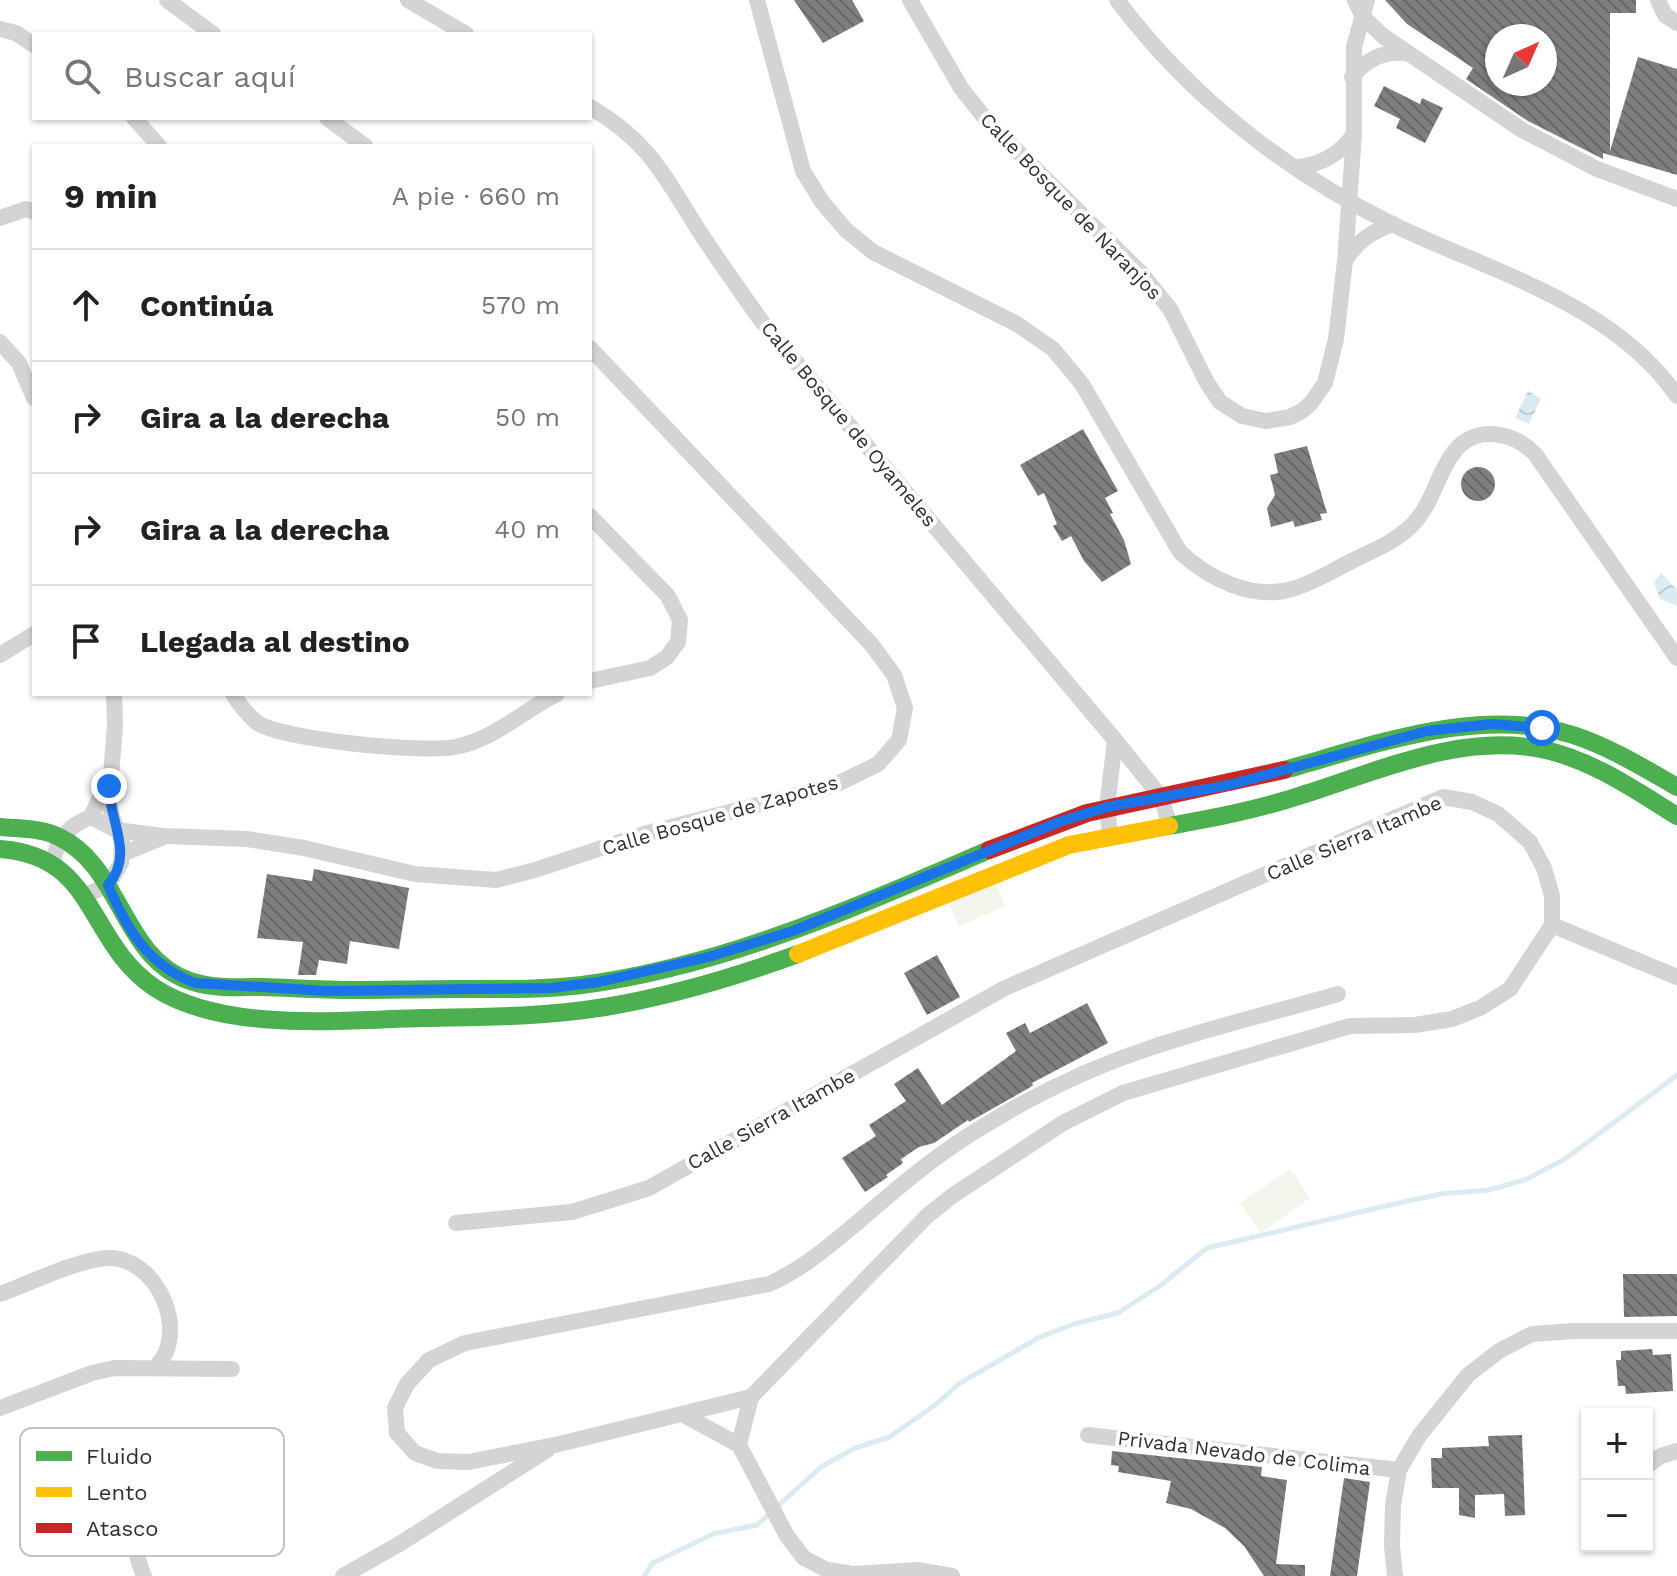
<!DOCTYPE html>
<html lang="es">
<head>
<meta charset="utf-8">
<style>
	body { margin:0; font-family:"Work Sans",sans-serif; background:#f2f2f2; color:#222 }
	.controls { position:absolute; right:24px; bottom:24px; display:grid; overflow:hidden; border-radius:0px; box-shadow:0 2px 6px #0004 }
	.controls button { width:72px; height:72px; display:grid; place-items:center; padding:0; border:0; border-bottom:2px solid #e0e0e0; background:#fff; color:#222; font:40px sans-serif }
	.compass { position:absolute; left:1485px; top:24px; width:72px; height:72px; border-radius:50%; background:#fff; box-shadow:0 2px 6px #0004; rotate:45deg }
	.stop { position:absolute; width:24px; height:24px; margin:-18px; border:6px solid #1a73e8; border-radius:50%; background:#fff }
	.stop.end { background:#1a73e8; border-color:#fff; box-shadow:0 2px 8px #0008 }
	.list { margin:0; padding:0; list-style:none }
	h2 { display:flex; justify-content:space-between; align-items:center; height:104px; margin:0; padding:0 32px; font-size:34px }
	h2 small { font-size:26px; font-weight:400; color:#767676 }
	.list li { display:grid; grid-template-columns:52px 1fr auto; gap:24px; align-items:center; box-sizing:border-box; height:112px; padding:0 32px; border-top:2px solid #e0e0e0 }
	.list b { display:block; font-size:30px; white-space:nowrap }
	.list em { font-size:26px; font-style:normal; color:#767676 }
	.icon { flex:none; width:44px; height:44px; fill:none; stroke:currentColor; stroke-width:2; stroke-linecap:round; stroke-linejoin:round }
	.map { position:relative; flex:none; width:1677px; height:1576px; overflow:hidden }
	.search { position:absolute; background:#fff; box-shadow:0 2px 6px #0004; left:32px; top:32px; width:560px; height:88px; display:flex; align-items:center; gap:20px; box-sizing:border-box; padding:0 28px; border-radius:0px; color:#767676; font-size:30px }
	.panel { position:absolute; background:#fff; box-shadow:0 2px 6px #0004; left:32px; top:144px; width:560px; height:552px; border-radius:0px }
	.map>svg:first-child { display:block }
</style>
</head>
<body>
<div class="map">
<svg width="1677" height="1576" viewBox="0 0 1677 1576">
	<defs>
		<pattern id="water-waves" width="16" height="10" patternUnits="userSpaceOnUse" patternTransform="scale(2)"><rect width="16" height="10" fill="#daebf1"/><path d="M0 5q4-4 8 0t8 0" fill="none" stroke="#bbcacf"/></pattern>
		<pattern id="building-back-hatch" width="6" height="6" patternUnits="userSpaceOnUse" patternTransform="scale(2)"><rect width="6" height="6" fill="#7f7f7f"/><path d="M-1 5l2 2M0 0l6 6M5-1l2 2" fill="none" stroke="#686868"/></pattern>
	</defs>
	<rect width="100%" height="100%" fill="#fff"/>
	<g fill="#f2f5ec">
		<polygon points="996,883 1005,906 959,926 949,903"/>
		<polygon points="1290,1169 1310,1198 1261,1233 1240,1203"/>
	</g>
	<g fill="url(#water-waves)">
		<polygon points="1528,391 1541,398 1529,424 1515,418"/>
		<polygon points="1661,573 1677,590 1677,606 1660,599 1654,582"/>
	</g>
	<g fill="none" stroke-linecap="round" stroke-linejoin="round">
		<polyline stroke="#daebf1" stroke-width="5" points="644,1576 653,1563 713,1534 757,1525 821,1467 855,1448 889,1437 934,1406 960,1383 1040,1337 1074,1324 1118,1313 1161,1285 1207,1248 1403,1202 1441,1194 1489,1190 1527,1179 1565,1159 1677,1075"/>
	</g>
	<g fill="url(#building-back-hatch)" fill-rule="evenodd">
		<polygon points="794,0 852,0 864,21 823,43"/>
		<path d="M1385,0H1636V13H1610V151L1638,57L1677,69V175L1603,153V159L1528,121L1466,79L1473,68L1407,24ZM1497,36H1545V84H1497Z"/>
		<polygon points="1384,86 1420,104 1422,98 1443,108 1425,143 1396,128 1400,119 1374,106"/>
		<polygon points="1083,429 1118,491 1105,498 1113,513 1110,514 1124,540 1131,564 1102,582 1084,561 1071,536 1062,541 1053,526 1057,524 1044,493 1038,496 1020,465"/>
		<polygon points="1307,446 1327,513 1320,514 1322,520 1295,527 1293,521 1271,527 1267,508 1275,495 1270,475 1278,473 1274,454"/>
		<circle cx="1478" cy="484" r="17"/>
		<polygon points="314,869 409,888 399,949 350,941 347,964 319,960 316,975 298,975 303,942 257,938 267,874 312,881"/>
		<polygon points="937,955 960,997 927,1015 904,973"/>
		<polygon points="1087,1003 1108,1043 1032,1083 1033,1085 1029,1088 969,1122 968,1120 934,1143 919,1147 901,1159 903,1163 886,1175 888,1177 865,1192 842,1158 876,1136 869,1125 906,1101 894,1084 918,1068 942,1105 1016,1051 1006,1033 1025,1023 1030,1033"/>
		<polygon points="1623,1274 1677,1274 1677,1316 1624,1317"/>
		<polygon points="1652,1349 1653,1355 1671,1354 1673,1391 1626,1394 1625,1386 1618,1386 1616,1360 1621,1360 1621,1351"/>
		<polygon points="1522,1435 1525,1515 1505,1516 1504,1494 1475,1495 1475,1518 1459,1515 1459,1488 1432,1488 1431,1458 1442,1458 1442,1448 1489,1446 1488,1436"/>
		<polygon points="1112,1451 1262,1467 1261,1476 1287,1480 1276,1564 1305,1565 1305,1576 1264,1576 1244,1546 1225,1528 1191,1509 1166,1503 1171,1481 1118,1472 1119,1466 1111,1465"/>
		<polygon points="1344,1478 1370,1482 1357,1576 1330,1576"/>
	</g>
	<g fill="none" stroke-linecap="round" stroke-linejoin="round">
		<g stroke="#d4d4d4" stroke-width="16">
			<polyline points="167,0 213,34"/>
			<polyline points="408,0 466,34"/>
			<path d="M757,0L803,171L822,202L846,230L873,252L1017,324L1053,349L1082,384L1180,552C1208,578 1252,601 1292,589C1311,584 1330,572 1348,563C1369,552 1394,543 1411,526C1433,505 1436,475 1454,452C1475,424 1514,432 1535,454L1677,658"/>
			<polyline points="910,0 961,88 988,122 1141,273 1170,309 1206,381 1220,402 1242,416 1266,421 1290,417 1302,411 1311,403 1325,383 1336,339 1345,261 1354,134 1354,47 1367,0"/>
			<path d="M1117,0C1189,96 1286,172 1394,225C1491,272 1613,303 1677,396"/>
			<polyline points="1355,0 1363,17 1383,36 1522,130 1597,169 1677,199"/>
			<polyline points="1658,0 1665,15 1677,23"/>
			<polyline points="0,29 16,33 34,45"/>
			<path d="M1352,77C1367,59 1383,51 1406,53"/>
			<path d="M590,107C647,140 662,172 696,226C717,259 740,291 763,323L1115,740L1161,797L1170,826"/>
			<polyline points="134,118 159,146"/>
			<polyline points="327,118 365,146"/>
			<path d="M1297,167C1322,165 1340,154 1354,134"/>
			<polyline points="0,218 26,209 34,212"/>
			<path d="M1346,259C1359,240 1371,232 1393,224"/>
			<polyline points="0,342 19,363 34,398"/>
			<polyline points="590,516 668,596 680,620 678,642 667,657 650,668 590,681"/>
			<polyline points="0,655 34,634"/>
			<path d="M233,694C239,704 247,714 256,722C281,740 423,753 455,747C494,740 522,711 557,694"/>
			<polyline points="91,817 116,830 164,836 247,839 304,848 415,874 496,880 535,870 644,834 835,785 878,764 899,740 905,708 894,675 871,644 590,348"/>
			<polyline points="1110,834 1107,807 1115,740"/>
			<polyline points="122,854 163,837"/>
			<path d="M53,863C56,840 69,825 91,817L106,784"/>
			<polyline points="86,895 108,885 121,863 122,842 112,816 109,801 115,725 114,694"/>
			<polyline points="1552,925 1677,977"/>
			<path d="M456,1223L572,1212L649,1188L1005,988L1443,797L1472,802L1498,814L1530,842L1544,868L1552,896V925L1510,989L1480,1008L1452,1019L1415,1025L1350,1026L1123,1093L1063,1123L952,1196L927,1216L751,1397L555,1445L468,1462L437,1461L415,1453L397,1433L395,1408L407,1384L429,1360L465,1343L769,1284C803,1269 829,1246 858,1222C895,1190 932,1158 974,1132C1028,1098 1089,1068 1150,1048C1212,1027 1276,1012 1338,994"/>
			<path d="M0,1294C28,1284 83,1257 111,1258C153,1260 181,1315 166,1352C164,1357 159,1363 156,1367"/>
			<polyline points="0,1408 92,1373 115,1368 232,1369"/>
			<polyline points="684,1415 739,1445 787,1536 804,1558 827,1570 854,1574 918,1570 952,1576"/>
			<polyline points="1088,1435 1399,1470"/>
			<polyline points="739,1445 751,1397"/>
			<polyline points="1647,1466 1661,1456 1677,1451"/>
			<path d="M144,1576C126,1537 136,1477 178,1457C197,1449 219,1451 239,1453"/>
			<polyline points="343,1576 401,1543 547,1450"/>
			<polyline points="1395,1576 1392,1546 1393,1505 1399,1470 1419,1436 1468,1375 1499,1351 1532,1334 1574,1331 1677,1331"/>
		</g>
		<g stroke="#4caf50" stroke-width="18">
			<path d="M1284,770C1375,745 1479,705 1573,735C1610,747 1644,768 1677,787"/>
			<path d="M1169,826C1213,818 1256,810 1299,796C1377,772 1458,733 1541,749C1591,759 1635,790 1677,816"/>
			<path d="M0,827C19,829 42,828 59,837C122,867 121,957 190,981C213,989 239,987 262,987C293,988 323,990 353,990C387,990 421,989 456,989C498,989 540,990 582,985C725,966 858,906 989,850"/>
			<path d="M0,849C98,856 86,942 155,988C224,1033 344,1020 423,1018C484,1017 545,1017 605,1007C670,996 735,977 798,954"/>
		</g>
		<polyline stroke="#ffc107" stroke-width="18" points="798,954 1069,845 1169,826"/>
		<polyline stroke="#c62828" stroke-width="18" points="989,850 1087,813 1284,770"/>
	</g>
	<g fill="none" stroke-linecap="round" stroke-linejoin="round">
		<path stroke="#1a73e8" stroke-width="10" d="M109,786C109,822 135,854 108,885C127,930 148,965 195,983L327,991L551,988L599,982L708,957L793,931L1059,822L1107,807L1229,785L1427,731L1492,724L1542,728"/>
	</g>
	<g text-anchor="middle" dominant-baseline="central" stroke-width="8" stroke-linejoin="round" paint-order="stroke">
		<g font-size="20" fill="#2f2f2f" stroke="#fff">
			<text transform="translate(1071 206) rotate(46)">Calle Bosque de Naranjos</text>
			<text transform="translate(849 424) rotate(50)">Calle Bosque de Oyameles</text>
			<text transform="translate(720 815) rotate(-16)">Calle Bosque de Zapotes</text>
			<text transform="translate(1354 838) rotate(-23)">Calle Sierra Itambe</text>
			<text transform="translate(771 1119) rotate(-29)">Calle Sierra Itambe</text>
			<text transform="translate(1244 1453) rotate(7)">Privada Nevado de Colima</text>
		</g>
	</g>
	<rect x="20" y="1428" width="264" height="128" rx="12" fill="#fff" stroke="#c1c1c1" stroke-width="2"/>
	<rect x="36" y="1451" width="36" height="10" fill="#4caf50"/>
	<rect x="36" y="1487" width="36" height="10" fill="#ffc107"/>
	<rect x="36" y="1523" width="36" height="10" fill="#c62828"/>
	<g font-size="22" fill="#2f2f2f">
		<text x="86" y="1464">Fluido</text>
		<text x="86" y="1500">Lento</text>
		<text x="86" y="1536">Atasco</text>
	</g>
</svg>
<div class="controls">
<button>+</button>
<button>−</button>
</div>
<svg class="compass" viewBox="-18 -18 36 36"><path d="M0-13l5 13h-10z" fill="#e53935"/><path d="M0 13l5-13h-10z" fill="#767676"/></svg>
<div class="stop" style="left:1542px;top:728px"></div>
<div class="stop end" style="left:109px;top:786px"></div>
<div class="search"><svg class="icon" aria-label="search" viewBox="0 0 24 24"><circle cx="10" cy="10" r="6"/><path d="M15 15l6 6"/></svg>Buscar aquí</div>
<section class="panel">
<h2>9 min<small>A pie · 660 m</small></h2>
<ul class="list">
<li><svg class="icon" aria-label="ahead" viewBox="0 0 24 24"><path d="M12 20V5M6 11l6-6 6 6"/></svg><div><b>Continúa</b></div><em>570 m</em></li>
<li><svg class="icon" aria-label="right" viewBox="0 0 24 24"><path d="M7 20v-9h11M14 6l5 5-5 5"/></svg><div><b>Gira a la derecha</b></div><em>50 m</em></li>
<li><svg class="icon" aria-label="right" viewBox="0 0 24 24"><path d="M7 20v-9h11M14 6l5 5-5 5"/></svg><div><b>Gira a la derecha</b></div><em>40 m</em></li>
<li><svg class="icon" aria-label="arrive" viewBox="0 0 24 24"><path d="M6 21V4h12l-3 4 3 4H6"/></svg><div><b>Llegada al destino</b></div></li>
</ul>
</section>
</div>
</body>
</html>
